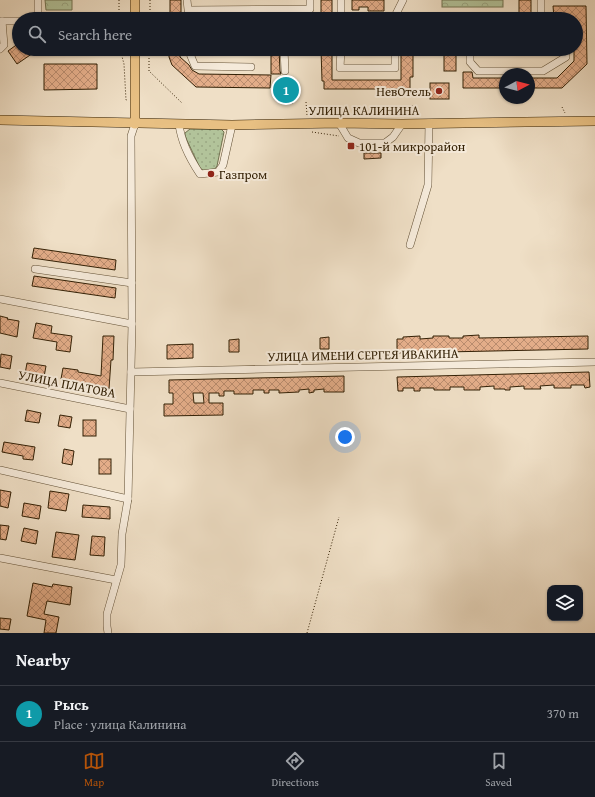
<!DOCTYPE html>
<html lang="en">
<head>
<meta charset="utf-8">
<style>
	body { margin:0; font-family:"Gentium Book Plus",serif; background:#20242c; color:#f1f3f6 }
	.controls { position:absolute; right:12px; bottom:12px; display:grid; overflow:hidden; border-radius:8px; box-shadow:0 1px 3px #0004 }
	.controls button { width:36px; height:36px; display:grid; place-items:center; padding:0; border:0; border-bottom:1px solid #363941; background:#171b24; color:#f1f3f6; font:20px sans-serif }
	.compass { position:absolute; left:499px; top:68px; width:36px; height:36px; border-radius:50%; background:#171b24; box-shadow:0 1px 3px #0004; rotate:83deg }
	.you { position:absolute; left:345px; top:437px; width:14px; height:14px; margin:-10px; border:3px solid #fff; border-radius:50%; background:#1a73e8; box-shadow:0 0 0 6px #1a73e833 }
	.badge { display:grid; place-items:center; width:26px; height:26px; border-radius:50%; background:#b45309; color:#fff; font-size:13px; font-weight:700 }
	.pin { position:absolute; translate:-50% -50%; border:2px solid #fff; box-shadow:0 1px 4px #0006 }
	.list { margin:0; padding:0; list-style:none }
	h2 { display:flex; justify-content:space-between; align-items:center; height:52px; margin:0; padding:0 16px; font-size:17px }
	h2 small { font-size:13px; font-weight:400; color:#9ea1a6 }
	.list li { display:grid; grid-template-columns:26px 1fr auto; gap:12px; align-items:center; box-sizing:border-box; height:56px; padding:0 16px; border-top:1px solid #363941 }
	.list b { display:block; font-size:15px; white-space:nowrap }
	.list p { margin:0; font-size:13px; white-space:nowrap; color:#9ea1a6 }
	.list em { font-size:13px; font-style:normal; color:#9ea1a6 }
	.icon { flex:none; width:22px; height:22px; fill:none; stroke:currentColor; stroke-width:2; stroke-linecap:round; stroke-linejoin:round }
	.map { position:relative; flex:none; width:595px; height:633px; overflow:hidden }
	.search { position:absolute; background:#171b24; box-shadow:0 1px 3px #0004; left:12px; right:12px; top:12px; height:44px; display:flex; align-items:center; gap:10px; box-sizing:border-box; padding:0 14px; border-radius:22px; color:#9ea1a6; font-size:15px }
	.sheet { height:108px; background:#171b24 }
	nav { display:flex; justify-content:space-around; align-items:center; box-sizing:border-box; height:56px; border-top:1px solid #363941; background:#171b24; font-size:11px; color:#9ea1a6 }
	nav a { display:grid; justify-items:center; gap:2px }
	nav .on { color:#b45309 }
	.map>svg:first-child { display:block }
</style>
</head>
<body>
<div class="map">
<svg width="595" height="633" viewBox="0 0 595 633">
	<defs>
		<pattern id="grass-dots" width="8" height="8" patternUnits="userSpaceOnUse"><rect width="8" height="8" fill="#b2c39a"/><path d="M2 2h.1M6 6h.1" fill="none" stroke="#9aa783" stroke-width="1.8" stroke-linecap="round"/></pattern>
		<pattern id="forest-crowns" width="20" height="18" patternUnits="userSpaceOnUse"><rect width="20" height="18" fill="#b2c39a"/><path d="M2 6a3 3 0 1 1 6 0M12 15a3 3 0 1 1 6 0" fill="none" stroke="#9aa783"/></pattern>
		<pattern id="building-cross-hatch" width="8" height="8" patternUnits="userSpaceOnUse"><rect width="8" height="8" fill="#e3ad89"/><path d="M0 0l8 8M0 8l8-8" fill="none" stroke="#b98c6e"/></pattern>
	</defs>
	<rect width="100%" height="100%" fill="#efdfc6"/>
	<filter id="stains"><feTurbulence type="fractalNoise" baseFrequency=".005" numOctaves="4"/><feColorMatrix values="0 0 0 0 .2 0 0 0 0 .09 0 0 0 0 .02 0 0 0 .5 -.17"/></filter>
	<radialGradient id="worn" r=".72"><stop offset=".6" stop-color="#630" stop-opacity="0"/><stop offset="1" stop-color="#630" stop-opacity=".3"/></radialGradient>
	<polygon fill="url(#grass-dots)" stroke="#727250" points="190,129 221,129 224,132 217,166 214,170 204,171 200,168 185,136 185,133"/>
	<g fill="url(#forest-crowns)" stroke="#727250">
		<polygon points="45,0 72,0 72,10 46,10"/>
		<rect x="442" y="0" width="61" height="7"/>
	</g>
	<g fill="url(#building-cross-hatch)" stroke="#332005" fill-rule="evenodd">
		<rect x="170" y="0" width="11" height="19"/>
		<rect x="321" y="0" width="11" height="19"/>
		<polygon points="352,0 384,0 384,11 368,11 368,7 359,7 359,10 352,10"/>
		<rect x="519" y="0" width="12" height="19"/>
		<polygon points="553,6 586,6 587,64 562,88 529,88 529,78 557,78 574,61 574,49 576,49 576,19 574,18 554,18"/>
		<polygon points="107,13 107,19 95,19 95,14"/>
		<polygon points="19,43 19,49 39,49 17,64 8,51"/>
		<polygon points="169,49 180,49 180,57 189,65 192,70 199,74 271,75 270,88 196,87 172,65 169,57"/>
		<polygon points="271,49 279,49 280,71 281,74 271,74"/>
		<polygon points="321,49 332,49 332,80 401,80 401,49 413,49 413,77 410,77 410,89 324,89 324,81 322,81"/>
		<rect x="444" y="49" width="12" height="22"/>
		<polygon points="44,64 97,64 97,89 44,90"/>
		<polygon points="463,72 472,72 473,78 505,78 505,88 463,88"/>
		<polygon points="288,80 293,80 293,103 288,103 288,96 279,95 280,84 288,84"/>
		<rect x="430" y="83" width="19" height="16"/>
		<polygon points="364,153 381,153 381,158 364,159"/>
		<polygon points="34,248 116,260 115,270 32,258"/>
		<polygon points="34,276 116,288 115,298 32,286"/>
		<polygon points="0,316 8,318 7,319 19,321 17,337 0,333"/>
		<polygon points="36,323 52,326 51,333 72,336 70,352 56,350 57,342 33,338"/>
		<polygon points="479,335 479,338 588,336 588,349 397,353 397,339 403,339 403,337 420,336 420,339 433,338 433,336 449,336 449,338 463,338 463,336"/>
		<polygon points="103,336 114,336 113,360 111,360 109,389 83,385 83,383 61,379 63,368 78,370 78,372 101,376"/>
		<polygon points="329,337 329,349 320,349 320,338"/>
		<polygon points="239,339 239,352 229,352 229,340"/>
		<polygon points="193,344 193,358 167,359 167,345"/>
		<polygon points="1,354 12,356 10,369 0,367"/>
		<polygon points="27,363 46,366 44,377 25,374"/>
		<polygon points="589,372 590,387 585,388 584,385 571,385 571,388 554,388 554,385 540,386 541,389 524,389 524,386 510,387 510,390 505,390 505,389 494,389 494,386 480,387 480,390 464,390 464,387 450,387 450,390 434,390 434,388 420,388 420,391 414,391 414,388 403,388 403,391 398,391 397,377"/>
		<path d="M344,376V392H324V389L314,390V392L309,393V389L299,390V392L279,393V390H269V393H264V390H253V394H234V391H224V396H219V393H209V403H223V415L164,416V404H173V393H169V380ZM193,393H203L204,403H194Z"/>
		<polygon points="27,410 41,413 39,423 25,421"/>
		<polygon points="60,415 72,417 70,428 58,426"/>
		<rect x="83" y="420" width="13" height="16"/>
		<polygon points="4,442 35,447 33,460 23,459 23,456 2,452"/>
		<polygon points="64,449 74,451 72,465 62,463"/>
		<rect x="99" y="459" width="12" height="15"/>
		<polygon points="0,490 11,492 8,508 0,506"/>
		<polygon points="50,491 69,494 66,511 48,508"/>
		<polygon points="24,503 41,506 39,519 22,516"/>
		<polygon points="83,505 110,507 110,519 82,517"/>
		<polygon points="0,525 9,526 6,540 0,539"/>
		<polygon points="24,528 38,531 36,544 21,541"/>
		<polygon points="56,532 79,535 75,560 52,557"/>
		<polygon points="92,536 105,537 104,556 90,555"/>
		<polygon points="33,583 52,587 53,584 72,587 70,605 47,601 44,614 59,617 56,633 44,633 46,620 27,616"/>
		<polygon points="0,618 11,619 9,630 0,629"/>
	</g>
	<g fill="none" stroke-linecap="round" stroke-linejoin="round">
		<defs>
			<g id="minor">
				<polyline points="38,0 38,19"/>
				<polyline points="187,0 189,19"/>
				<polyline points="341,0 341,17"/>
				<polyline points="189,10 310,9 310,0"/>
				<polyline points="284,10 284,19"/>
				<polyline points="341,19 341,17 395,16"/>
				<polyline points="395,19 395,16 403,0"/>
				<polyline points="541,19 541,0"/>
				<polyline points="0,21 2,21 4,45 0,49"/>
				<polyline points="2,21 19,21"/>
				<polyline points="188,49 195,66 251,67"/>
				<polyline points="284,49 285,71"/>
				<polyline points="341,49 340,68 395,68 395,49"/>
				<polyline points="470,49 470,62 478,71 543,71 566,57 566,49"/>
				<polyline points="339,123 348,138 359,143 385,143 393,137 402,124"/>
				<path d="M179,124C181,142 190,159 200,174L218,172L223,165L232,125"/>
				<polyline points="410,245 428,185 429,123"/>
				<polyline points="35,269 132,283"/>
				<polyline points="0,299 132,324"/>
				<polyline points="131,372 595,362"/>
				<polyline points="0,383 130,409"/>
				<polyline points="0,470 128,499"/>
				<polyline points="0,558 116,580"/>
				<polyline points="108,633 107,626 107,614 121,565 122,534 128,499 132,324 131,136 135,124"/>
			</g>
			<g id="major">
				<polyline points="135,0 135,19"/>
				<polyline points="135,49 135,124"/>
				<polyline points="0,120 232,125 339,123 402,124 595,121"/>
			</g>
		</defs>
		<use href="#minor" stroke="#625035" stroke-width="8"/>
		<use href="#major" stroke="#332005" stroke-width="10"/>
		<g stroke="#332005" stroke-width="1" stroke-dasharray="1 2" stroke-linecap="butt">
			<polyline points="119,0 119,19"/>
			<polyline points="150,19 150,0"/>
			<polyline points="120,49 124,64 126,100 128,100"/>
			<polyline points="149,49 149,71 182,103"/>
			<polyline points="306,102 307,115"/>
			<polyline points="412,105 412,116"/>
			<polyline points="562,107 565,113"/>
			<polyline points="312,132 339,136"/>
			<polyline points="307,633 339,517"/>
		</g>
		<use href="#minor" stroke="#f5eada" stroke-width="7"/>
		<use href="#major" stroke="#e8c083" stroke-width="9"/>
	</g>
	<g fill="#8f2418" stroke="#f5eada" stroke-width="1.5">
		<circle cx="439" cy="91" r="4"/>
		<rect x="347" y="142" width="8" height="8" rx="2"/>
		<circle cx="211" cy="174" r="4"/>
	</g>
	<g text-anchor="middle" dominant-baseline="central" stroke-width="4" stroke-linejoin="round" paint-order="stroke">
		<g font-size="13" fill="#332005" stroke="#f5eada" text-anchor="start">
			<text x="431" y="91" text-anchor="end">НевОтель</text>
			<text x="359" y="146">101-й микрорайон</text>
			<text x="219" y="174">Газпром</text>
		</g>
		<g font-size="13" fill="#332005" stroke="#f5eada">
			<text x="364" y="110">УЛИЦА КАЛИНИНА</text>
			<text transform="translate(363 355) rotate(-1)">УЛИЦА ИМЕНИ СЕРГЕЯ ИВАКИНА</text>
			<text transform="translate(67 384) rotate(11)">УЛИЦА ПЛАТОВА</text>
		</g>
	</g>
	<rect width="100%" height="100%" filter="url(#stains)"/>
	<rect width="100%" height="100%" fill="url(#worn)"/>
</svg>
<div class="controls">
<button><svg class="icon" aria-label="layers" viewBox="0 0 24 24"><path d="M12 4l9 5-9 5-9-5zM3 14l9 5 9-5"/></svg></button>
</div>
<svg class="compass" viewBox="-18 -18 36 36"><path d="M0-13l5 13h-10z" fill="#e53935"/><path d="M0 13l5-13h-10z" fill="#9ea1a6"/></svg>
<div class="you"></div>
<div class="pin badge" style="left:286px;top:90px;background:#0f9aa8">1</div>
<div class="search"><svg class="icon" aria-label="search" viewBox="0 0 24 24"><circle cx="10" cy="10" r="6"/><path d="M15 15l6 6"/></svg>Search here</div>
</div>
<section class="sheet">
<h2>Nearby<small></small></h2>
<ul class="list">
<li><span class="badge" style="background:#0f9aa8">1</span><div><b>Рысь</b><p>Place · улица Калинина</p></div><em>370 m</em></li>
</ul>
</section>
<nav>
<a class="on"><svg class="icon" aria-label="map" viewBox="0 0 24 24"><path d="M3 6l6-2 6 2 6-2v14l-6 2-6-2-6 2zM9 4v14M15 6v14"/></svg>Map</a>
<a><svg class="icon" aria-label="directions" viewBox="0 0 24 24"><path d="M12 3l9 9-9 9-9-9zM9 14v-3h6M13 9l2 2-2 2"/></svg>Directions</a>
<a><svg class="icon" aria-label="saved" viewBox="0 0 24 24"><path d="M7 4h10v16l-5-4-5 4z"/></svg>Saved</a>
</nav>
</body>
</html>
